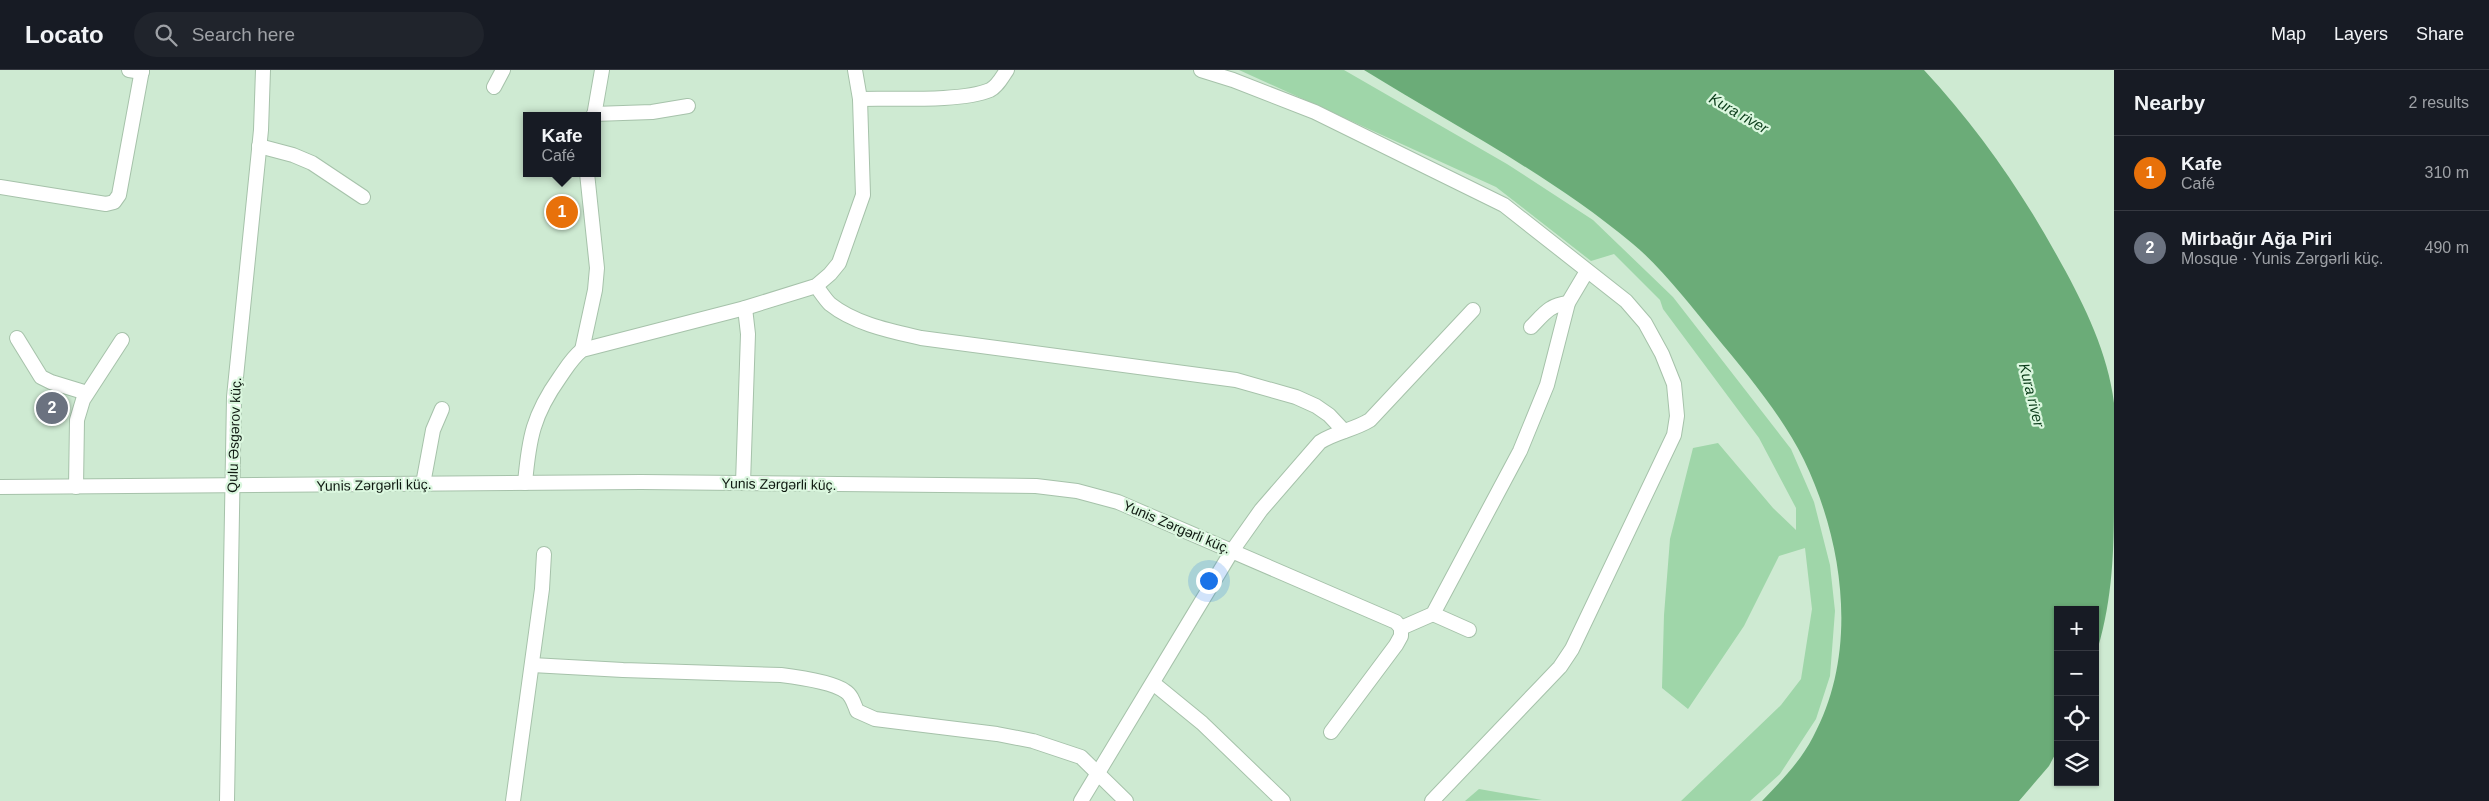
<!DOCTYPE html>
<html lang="en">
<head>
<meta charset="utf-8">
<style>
	body { margin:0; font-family:Helvetica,sans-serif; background:#20242c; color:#f1f3f6 }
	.controls { position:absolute; right:15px; bottom:15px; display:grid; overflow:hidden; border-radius:0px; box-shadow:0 1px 4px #0004 }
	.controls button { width:45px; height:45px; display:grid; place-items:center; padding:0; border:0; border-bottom:1px solid #363941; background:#171b24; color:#f1f3f6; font:25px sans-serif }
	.you { position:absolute; left:1208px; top:510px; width:18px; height:18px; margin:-12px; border:4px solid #fff; border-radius:50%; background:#1a73e8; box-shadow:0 0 0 8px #1a73e833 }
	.badge { display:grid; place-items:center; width:32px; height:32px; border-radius:50%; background:#d69ab9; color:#fff; font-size:16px; font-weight:700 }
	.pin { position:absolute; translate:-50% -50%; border:2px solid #fff; box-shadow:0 1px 5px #0006 }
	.popup { position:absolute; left:523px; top:42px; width:78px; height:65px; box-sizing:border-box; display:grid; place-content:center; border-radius:0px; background:#171b24; filter:drop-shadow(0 1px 4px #0005); font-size:16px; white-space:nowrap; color:#9ea1a6 }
	.popup b { font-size:19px; color:#f1f3f6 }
	.popup::after { content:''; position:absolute; left:50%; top:100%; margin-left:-10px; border:10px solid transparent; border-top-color:#171b24 }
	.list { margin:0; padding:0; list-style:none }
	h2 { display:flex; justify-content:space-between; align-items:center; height:65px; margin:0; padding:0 20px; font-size:21px }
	h2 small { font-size:16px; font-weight:400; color:#9ea1a6 }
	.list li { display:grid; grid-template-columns:32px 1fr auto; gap:15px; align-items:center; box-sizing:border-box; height:75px; padding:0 20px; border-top:1px solid #363941 }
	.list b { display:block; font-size:19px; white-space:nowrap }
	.list p { margin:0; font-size:16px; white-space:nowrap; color:#9ea1a6 }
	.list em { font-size:16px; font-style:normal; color:#9ea1a6 }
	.icon { flex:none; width:28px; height:28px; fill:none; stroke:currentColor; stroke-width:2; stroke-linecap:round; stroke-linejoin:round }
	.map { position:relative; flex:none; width:2114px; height:731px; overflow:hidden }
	header { display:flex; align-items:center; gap:30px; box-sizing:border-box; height:70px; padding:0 25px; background:#171b24; border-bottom:1px solid #363941 }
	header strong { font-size:24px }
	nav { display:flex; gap:28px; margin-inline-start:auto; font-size:18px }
	.search { width:350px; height:45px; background:#20242c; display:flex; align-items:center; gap:12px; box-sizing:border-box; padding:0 18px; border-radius:28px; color:#9ea1a6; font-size:19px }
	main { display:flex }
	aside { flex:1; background:#171b24 }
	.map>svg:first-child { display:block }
</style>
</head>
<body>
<header>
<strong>Locato</strong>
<div class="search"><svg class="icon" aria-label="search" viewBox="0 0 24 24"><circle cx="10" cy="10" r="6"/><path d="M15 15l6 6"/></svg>Search here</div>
<nav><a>Map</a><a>Layers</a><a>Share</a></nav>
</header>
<main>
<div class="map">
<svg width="2114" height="731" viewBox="0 0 2114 731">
	<rect width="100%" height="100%" fill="#ceead2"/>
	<g fill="#9fd6a9">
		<polygon points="1239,0 1344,0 1507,94 1593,150 1673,227 1791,379 1814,432 1830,495 1835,541 1830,606 1816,649 1780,704 1750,731 1681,731 1781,635 1801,609 1812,539 1805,478 1779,486 1744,556 1688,639 1662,618 1664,545 1670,469 1693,378 1718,373 1773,438 1796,460 1796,438 1759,368 1663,239 1660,230 1614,184 1591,191 1496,117"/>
		<polygon points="1479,719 1542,730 1465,731"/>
	</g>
	<path fill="#6bac78" d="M1364,0H1924C1978,58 2023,123 2061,193C2085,236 2108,284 2114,333C2114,365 2114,399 2114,431C2114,487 2112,534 2095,588V540H2058V679L2049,696L2019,731H1762C1781,711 1800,692 1813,667C1859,583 1844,473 1804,390C1781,344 1747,304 1714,264C1691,236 1660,196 1633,174C1550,105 1455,56 1364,0Z"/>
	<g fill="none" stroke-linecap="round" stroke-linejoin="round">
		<defs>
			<g id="street">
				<polyline points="129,0 142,2"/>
				<polyline points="1201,0 1233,10 1315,42 1504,135 1626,231 1645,253 1662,284 1674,314 1677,346 1674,365 1572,579 1560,597 1539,619 1432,731"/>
				<polyline points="494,17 503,0"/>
				<path d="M860,29C892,28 962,32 990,20C998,16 1002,7 1007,0"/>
				<polyline points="594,44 652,42 688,36"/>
				<polyline points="594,46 602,0"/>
				<polyline points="259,76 293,85 312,93 363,127"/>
				<polyline points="0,117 106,134 114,132 119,125 142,0"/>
				<path d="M816,216C820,221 825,229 830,234C855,254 891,261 921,268L1236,310L1296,327L1316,336L1329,345L1344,361"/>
				<path d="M1531,257C1544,244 1549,235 1568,233"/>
				<polyline points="17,268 41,307 51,312 87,323"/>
				<polyline points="582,280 595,220 597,198 587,103"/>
				<path d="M525,413C529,368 533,345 560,307C567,297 572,288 582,280L745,238L816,216L830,204L839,193L863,125L860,29L855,0"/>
				<polyline points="743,413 748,264 745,238"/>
				<polyline points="423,414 433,360 442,339"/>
				<polyline points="0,417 641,412 1036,416 1077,421 1118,432 1396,552 1401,558 1401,566 1396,575 1331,662"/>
				<polyline points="76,417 77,350 83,330 122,270"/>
				<polyline points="1433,544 1469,560"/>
				<polyline points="1401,558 1433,544 1520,381 1547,315 1568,233 1587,201"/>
				<path d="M532,595L623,600L781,605C797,607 832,612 845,621C852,625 854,634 857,641L875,649L997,664L1033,671L1081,687L1126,731"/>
				<polyline points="1153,613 1202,653 1283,731"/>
				<polyline points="227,731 234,327 261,60 263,0"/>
				<polyline points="513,731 542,519 544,484"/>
				<path d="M1081,731L1232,481L1261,440L1320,372C1335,362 1354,360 1370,350L1473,240"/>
			</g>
		</defs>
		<use href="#street" stroke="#a6c2aa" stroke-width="16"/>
		<use href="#street" stroke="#fff" stroke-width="14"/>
	</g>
	<g text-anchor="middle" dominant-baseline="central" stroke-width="4.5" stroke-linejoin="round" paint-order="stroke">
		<g font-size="14" fill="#0f1911" stroke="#dbf7df">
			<text transform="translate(234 365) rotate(-88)">Qulu Əsgərov küç.</text>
			<text transform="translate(779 414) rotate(1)">Yunis Zərgərli küç.</text>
			<text transform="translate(374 415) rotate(-1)">Yunis Zərgərli küç.</text>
			<text transform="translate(1177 457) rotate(23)">Yunis Zərgərli küç.</text>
		</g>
		<g font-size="15" font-style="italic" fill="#0c3d1b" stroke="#dbf7df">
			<text transform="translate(1739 43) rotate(30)">Kura river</text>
			<text transform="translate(2032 325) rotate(76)">Kura river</text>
		</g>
	</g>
</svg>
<div class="controls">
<button>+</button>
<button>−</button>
<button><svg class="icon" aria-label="locate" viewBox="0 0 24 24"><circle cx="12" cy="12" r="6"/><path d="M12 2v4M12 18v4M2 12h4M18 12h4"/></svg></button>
<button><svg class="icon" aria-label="layers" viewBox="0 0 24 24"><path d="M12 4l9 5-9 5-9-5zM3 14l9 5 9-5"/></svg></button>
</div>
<div class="you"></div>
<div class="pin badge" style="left:562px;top:142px;background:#e8710a">1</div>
<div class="popup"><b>Kafe</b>Café</div>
<div class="pin badge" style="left:52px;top:338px;background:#6b7280">2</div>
</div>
<aside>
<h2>Nearby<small>2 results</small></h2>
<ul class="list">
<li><span class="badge" style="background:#e8710a">1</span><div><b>Kafe</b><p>Café</p></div><em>310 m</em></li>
<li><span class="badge" style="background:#6b7280">2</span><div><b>Mirbağır Ağa Piri</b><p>Mosque · Yunis Zərgərli küç.</p></div><em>490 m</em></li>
</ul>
</aside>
</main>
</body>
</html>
